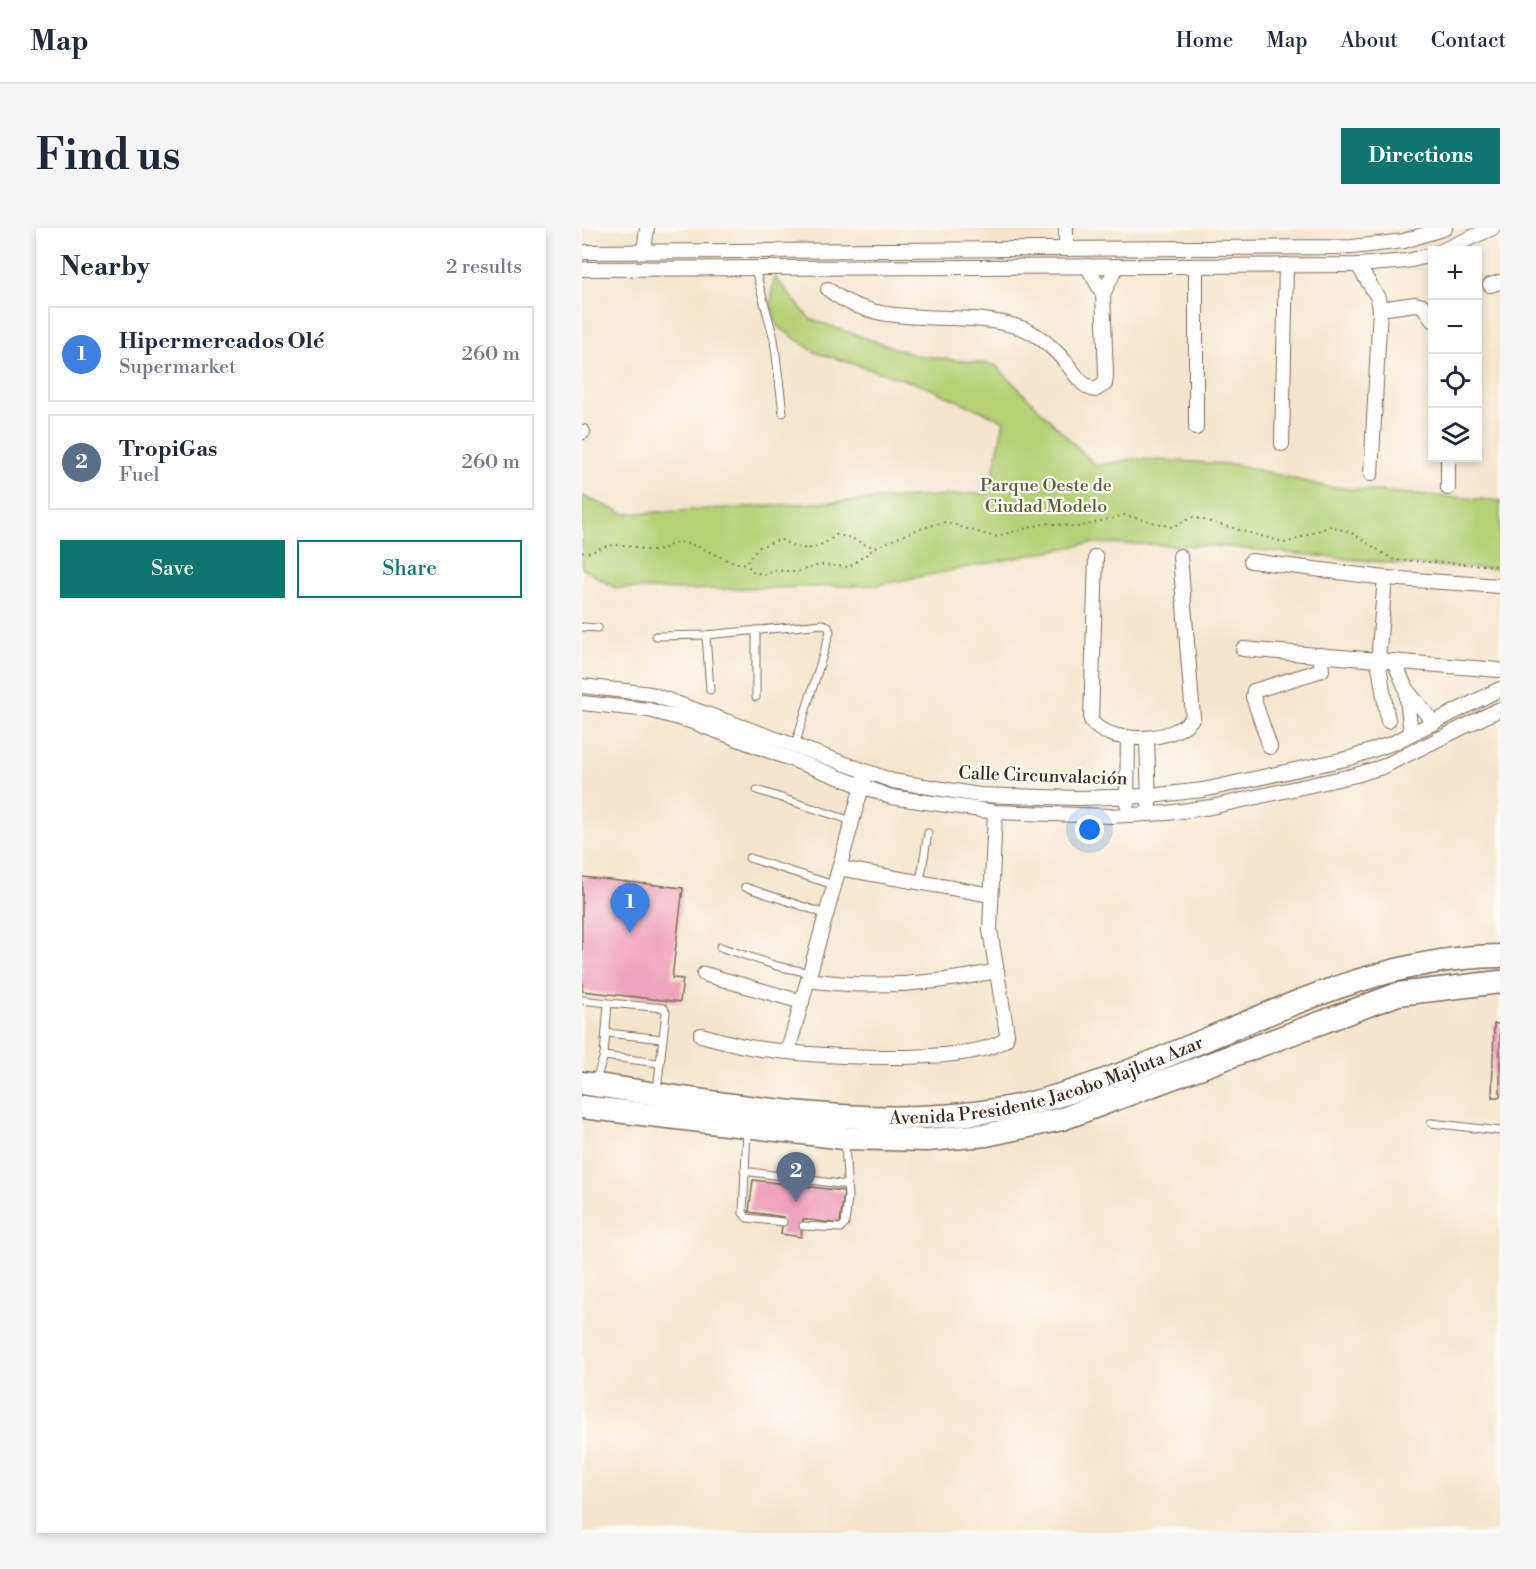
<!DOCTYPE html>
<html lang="en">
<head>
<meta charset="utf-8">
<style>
	body { margin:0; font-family:"Libre Bodoni",serif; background:#f6f6f7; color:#1f2937 }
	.controls { position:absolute; right:18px; top:18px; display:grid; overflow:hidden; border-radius:0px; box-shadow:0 3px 9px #0003 }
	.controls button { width:54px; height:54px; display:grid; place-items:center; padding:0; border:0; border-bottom:2px solid #e0e1e3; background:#fff; color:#1f2937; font:30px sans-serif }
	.you { position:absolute; left:508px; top:602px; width:21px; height:21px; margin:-15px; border:4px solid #fff; border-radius:50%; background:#1a73e8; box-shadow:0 0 0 9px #1a73e833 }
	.badge { display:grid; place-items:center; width:39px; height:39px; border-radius:50%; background:#0f766e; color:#fff; font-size:20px; font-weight:700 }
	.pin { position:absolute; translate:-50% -50px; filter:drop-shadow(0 2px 3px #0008) }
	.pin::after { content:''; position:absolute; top:32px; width:21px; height:18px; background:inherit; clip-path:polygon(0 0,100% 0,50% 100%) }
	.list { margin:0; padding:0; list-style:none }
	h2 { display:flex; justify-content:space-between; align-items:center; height:78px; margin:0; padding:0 24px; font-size:26px }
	h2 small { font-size:20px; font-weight:400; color:#747a83 }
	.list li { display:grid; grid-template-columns:39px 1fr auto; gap:18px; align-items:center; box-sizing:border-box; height:96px; margin:0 12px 12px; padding:0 12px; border:2px solid #e0e1e3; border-radius:0px }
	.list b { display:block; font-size:22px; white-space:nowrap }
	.list p { margin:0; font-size:20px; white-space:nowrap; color:#747a83 }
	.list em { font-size:20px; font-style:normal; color:#747a83 }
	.actions { display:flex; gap:12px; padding:18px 24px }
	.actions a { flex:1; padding:14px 0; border:2px solid #0f766e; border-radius:0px; text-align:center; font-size:21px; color:#0f766e }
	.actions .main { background:#0f766e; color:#fff }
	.icon { flex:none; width:33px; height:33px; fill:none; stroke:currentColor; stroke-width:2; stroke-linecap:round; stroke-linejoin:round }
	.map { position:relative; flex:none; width:918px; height:1305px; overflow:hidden; border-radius:0px }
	header { display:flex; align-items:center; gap:36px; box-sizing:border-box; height:84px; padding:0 30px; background:#fff; border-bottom:2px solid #e0e1e3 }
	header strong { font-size:28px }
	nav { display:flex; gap:33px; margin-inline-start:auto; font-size:21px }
	.intro { display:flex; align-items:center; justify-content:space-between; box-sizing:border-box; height:144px; padding:0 36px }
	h1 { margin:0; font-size:42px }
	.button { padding:15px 27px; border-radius:0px; background:#0f766e; color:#fff; font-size:21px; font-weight:700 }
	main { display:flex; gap:36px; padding:0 36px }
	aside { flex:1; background:#fff; border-radius:0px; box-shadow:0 3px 9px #0003 }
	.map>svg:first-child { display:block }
</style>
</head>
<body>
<header>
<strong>Map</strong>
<nav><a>Home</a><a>Map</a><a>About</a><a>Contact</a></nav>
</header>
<div class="intro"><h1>Find us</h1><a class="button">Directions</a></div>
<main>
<aside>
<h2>Nearby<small>2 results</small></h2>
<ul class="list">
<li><span class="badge" style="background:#3f7fe0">1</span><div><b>Hipermercados Olé</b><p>Supermarket</p></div><em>260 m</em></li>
<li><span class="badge" style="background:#5c6f8a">2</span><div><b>TropiGas</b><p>Fuel</p></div><em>260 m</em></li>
</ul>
<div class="actions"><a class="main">Save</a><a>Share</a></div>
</aside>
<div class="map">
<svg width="918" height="1305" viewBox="0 0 918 1305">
	<rect width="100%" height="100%" fill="#fdfcf7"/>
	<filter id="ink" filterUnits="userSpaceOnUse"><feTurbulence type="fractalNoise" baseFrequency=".0167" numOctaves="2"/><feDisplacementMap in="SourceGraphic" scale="12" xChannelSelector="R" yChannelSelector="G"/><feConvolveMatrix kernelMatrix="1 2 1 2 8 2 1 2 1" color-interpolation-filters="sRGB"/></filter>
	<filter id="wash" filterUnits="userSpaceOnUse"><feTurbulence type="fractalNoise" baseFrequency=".008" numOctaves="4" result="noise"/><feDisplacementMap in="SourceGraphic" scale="24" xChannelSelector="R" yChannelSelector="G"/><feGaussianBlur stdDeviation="1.35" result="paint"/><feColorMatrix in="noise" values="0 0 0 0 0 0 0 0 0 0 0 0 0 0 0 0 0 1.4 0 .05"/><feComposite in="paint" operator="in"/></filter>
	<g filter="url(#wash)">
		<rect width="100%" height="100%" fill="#f4e6ce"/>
		<polygon fill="#b5d278" stroke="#787e4b" stroke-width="1.5" points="192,48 228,91 333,127 413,137 514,238 550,231 652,236 745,259 918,273 918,341 830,337 635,318 508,315 296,357 100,362 34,360 0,340 0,268 43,286 407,265 422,193 342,158 233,124 195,98 189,75"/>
		<g id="blocks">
			<g fill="#efa3be">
				<polygon points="0,649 101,660 90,750 101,751 98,774 0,763"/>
				<polygon points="912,796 918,796 918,869 910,869"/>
				<polygon points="171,952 262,963 258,996 221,991 219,1009 199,1006 201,989 167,984"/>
			</g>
		</g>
	</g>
	<g filter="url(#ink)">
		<use href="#blocks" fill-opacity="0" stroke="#7c6c5c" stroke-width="1.5"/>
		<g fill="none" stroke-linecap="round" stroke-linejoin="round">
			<defs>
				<g id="service">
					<polyline points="173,41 192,111 201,185"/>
					<polyline points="0,399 16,400"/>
					<polyline points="174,402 174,469"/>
					<polyline points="124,407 128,462"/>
					<polyline points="74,408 124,407 241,396 246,398 248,404 213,517"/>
					<polyline points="175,562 270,593"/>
					<polyline points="167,630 252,657"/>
					<polyline points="338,654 346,605"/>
					<polyline points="163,659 244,686"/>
					<polyline points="138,719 195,738 228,745"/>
					<polyline points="0,772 26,775"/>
					<polyline points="25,805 81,811"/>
					<polyline points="22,828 76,835"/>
					<polyline points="13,854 22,828 26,775 82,780 84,784 75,862"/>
					<polyline points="849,895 918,903"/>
					<polyline points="165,902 161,985 165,990 201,994"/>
					<polyline points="162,943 265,957"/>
					<polyline points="221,998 259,1000 263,996 266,969 263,913"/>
				</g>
				<g id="minor">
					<polyline points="484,21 484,0"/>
					<polyline points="861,22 911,0"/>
					<polyline points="62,23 65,0"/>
					<polyline points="0,24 770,19 822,13 863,0"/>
					<polyline points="776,37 796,70 798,81 789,246"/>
					<polyline points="0,41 776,37 825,33 850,27"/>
					<polyline points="908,57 918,54"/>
					<path d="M246,61C297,104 373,80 433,98C453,103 467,116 481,131C491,142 498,158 513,162L523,156L524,147L521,66L505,38"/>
					<polyline points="521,66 535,38"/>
					<polyline points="798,81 833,76 841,78 850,92"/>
					<polyline points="614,200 614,38"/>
					<polyline points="0,204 1,204"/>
					<polyline points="700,216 704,37"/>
					<polyline points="866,260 866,230"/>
					<path d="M514,329L509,492C524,518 595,515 611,489L598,328"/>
					<polyline points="669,333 803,350 918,358"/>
					<polyline points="803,350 796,432 806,493"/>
					<polyline points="661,421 917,442"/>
					<polyline points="812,433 824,461 829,506"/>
					<polyline points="0,458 69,466 311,553 397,567 496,570 567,568 621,562 768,530 811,515 918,461"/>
					<polyline points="824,461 852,495"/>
					<polyline points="0,475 67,482 108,493 309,569 413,584 527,588 585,585 629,579 774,547 800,539 918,481"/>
					<polyline points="565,510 567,576"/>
					<polyline points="688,519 671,469 672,463 740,442 738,427"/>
					<polyline points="545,576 546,509"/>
					<polyline points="257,640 409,667"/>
					<polyline points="122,746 220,774"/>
					<path d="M226,752C291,761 351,757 415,743"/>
					<path d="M119,807C137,812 155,817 173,820C220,828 389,839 424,811L425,806L408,702L413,584"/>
					<polyline points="206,823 282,551"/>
				</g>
				<g id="primary">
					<path id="s1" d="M0,855C143,875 311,910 453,874C606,835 759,729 918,728"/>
					<polyline points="0,879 263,910 345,912 404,907 480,891 816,766 918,754"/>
				</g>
			</defs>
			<use href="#service" stroke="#7c6c5c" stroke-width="9"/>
			<use href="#minor" stroke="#7c6c5c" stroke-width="16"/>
			<use href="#primary" stroke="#7c6c5c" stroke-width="25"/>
			<g stroke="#7c6c5c" stroke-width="2" stroke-dasharray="1.5 4.5" stroke-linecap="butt">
				<polyline points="294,319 334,302 363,294 412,309 465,295 497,299 542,287 590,299 611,289 704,315 749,298 770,305 812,332 918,338"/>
				<path d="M0,324C10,327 17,319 26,318C48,314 55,322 72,323C80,323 87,316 94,315C117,312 145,339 165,335L175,320L198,311C219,325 234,323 254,307C271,308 278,317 294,319L267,339L238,337L213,344L194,342L182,347L169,343L165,335"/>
			</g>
			<use href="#service" stroke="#fff" stroke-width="7"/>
			<use href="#minor" stroke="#fff" stroke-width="14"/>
			<use href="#primary" stroke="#fff" stroke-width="22"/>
		</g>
	</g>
	<g text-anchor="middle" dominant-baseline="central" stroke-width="4.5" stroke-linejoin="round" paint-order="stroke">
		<g font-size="18" fill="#605c39" stroke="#fdfcf7">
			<text x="464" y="257">Parque Oeste de<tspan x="464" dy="21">Ciudad Modelo</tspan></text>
		</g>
		<g font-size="18" fill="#3b2a1e" stroke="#fdfcf7">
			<text transform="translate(461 548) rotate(2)">Calle Circunvalación</text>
			<text stroke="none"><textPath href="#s1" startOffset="472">Avenida Presidente Jacobo Majluta Azar</textPath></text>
		</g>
	</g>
</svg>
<div class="controls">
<button>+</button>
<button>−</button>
<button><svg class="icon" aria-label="locate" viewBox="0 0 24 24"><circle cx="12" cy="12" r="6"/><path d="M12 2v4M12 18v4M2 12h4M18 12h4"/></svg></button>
<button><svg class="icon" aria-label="layers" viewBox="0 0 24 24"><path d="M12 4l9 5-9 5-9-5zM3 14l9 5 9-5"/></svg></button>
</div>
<div class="you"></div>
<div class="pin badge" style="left:48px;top:705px;background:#3f7fe0">1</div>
<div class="pin badge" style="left:214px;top:974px;background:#5c6f8a">2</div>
</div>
</main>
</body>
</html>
